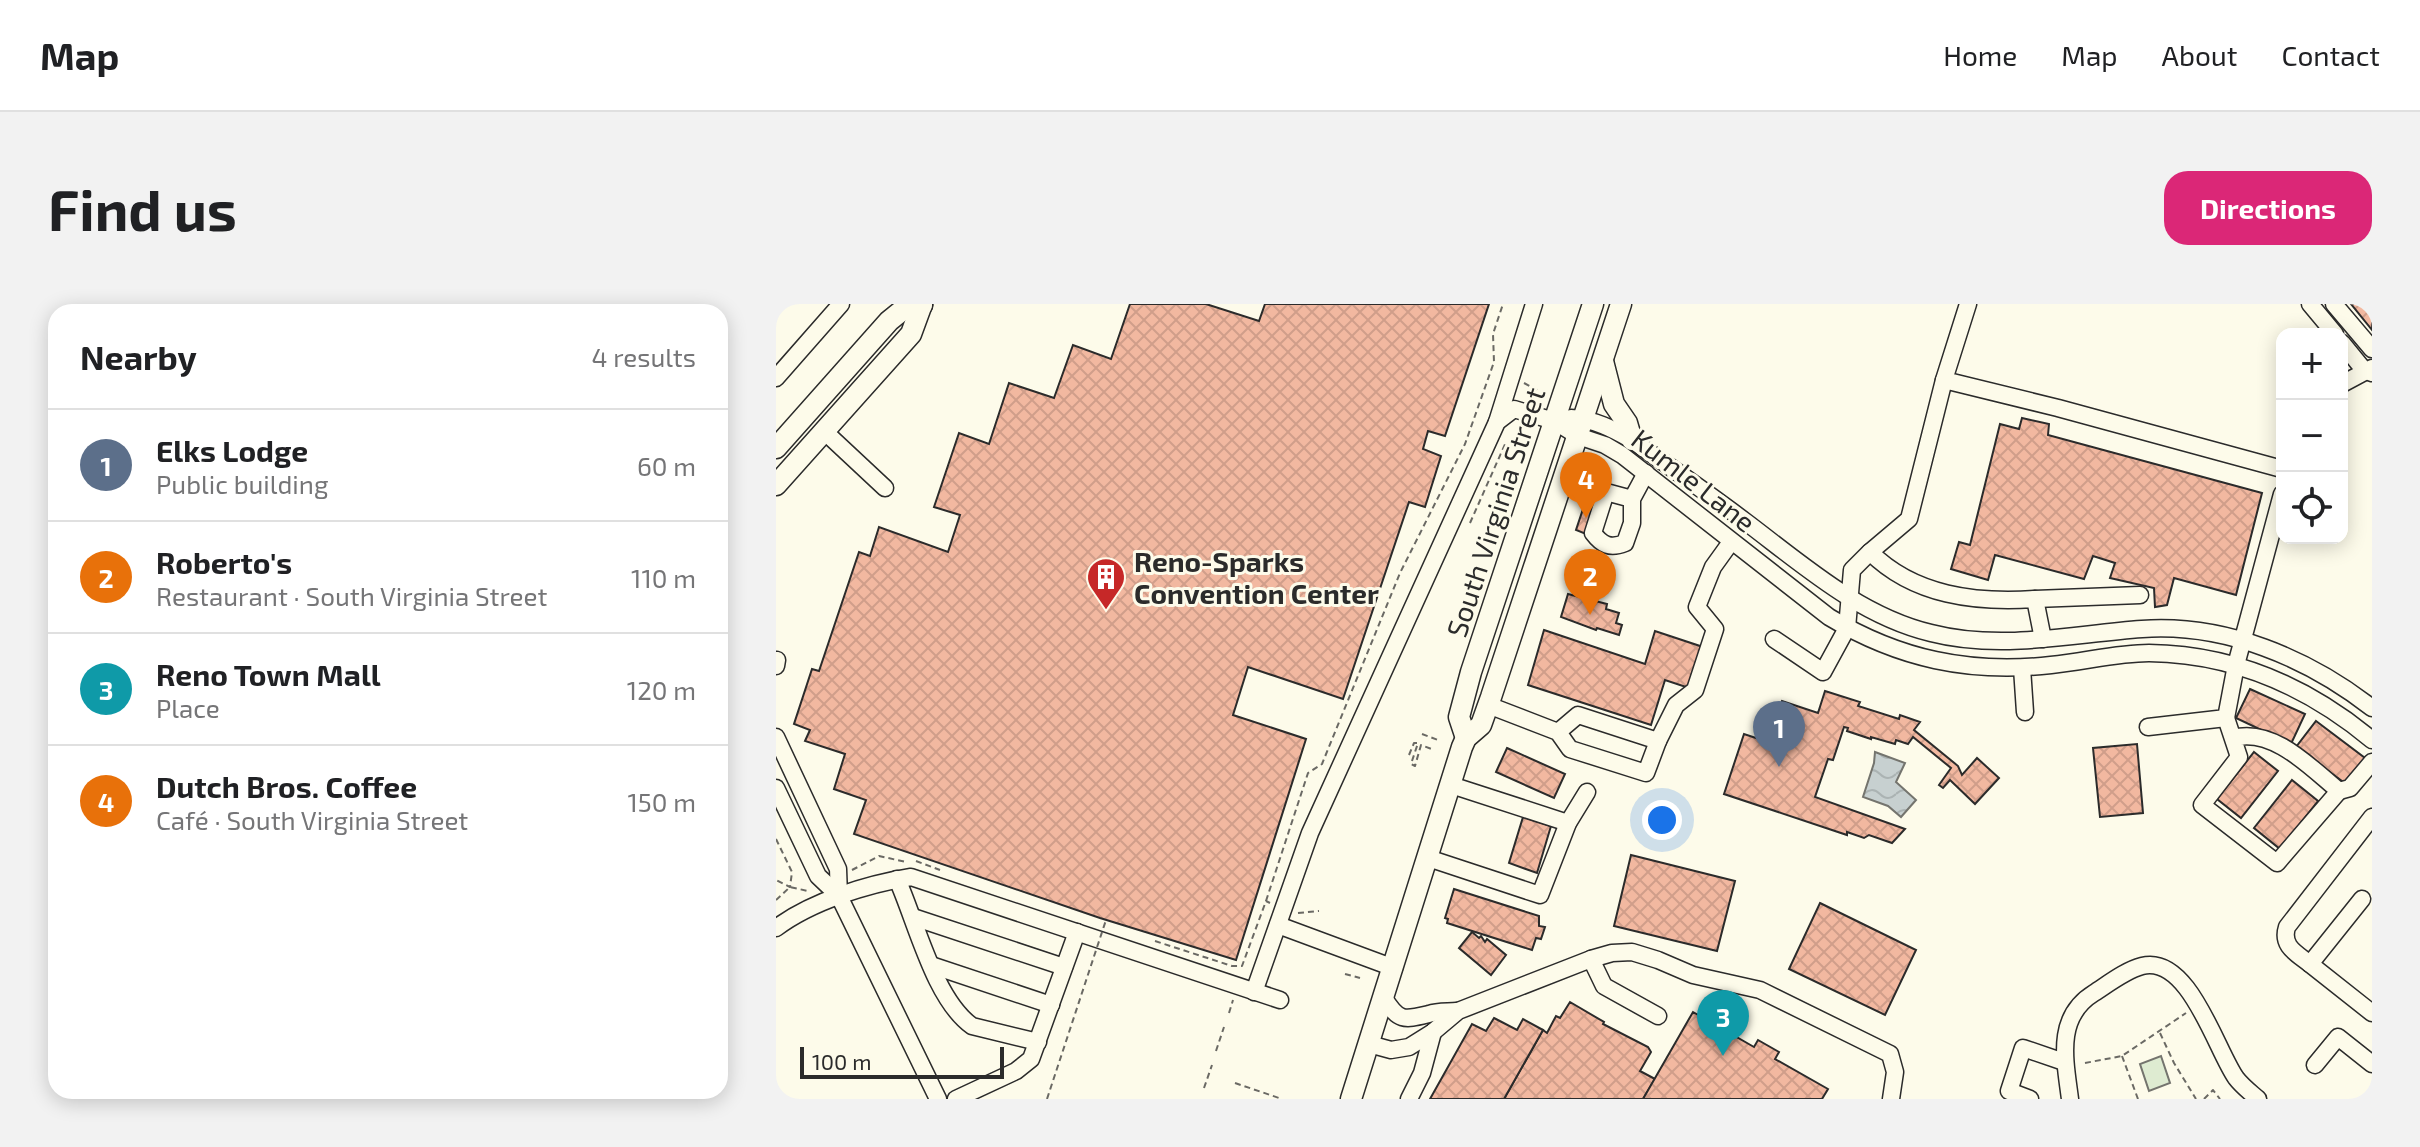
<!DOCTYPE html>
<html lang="en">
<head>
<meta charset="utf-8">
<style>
	body { margin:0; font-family:"Exo 2",sans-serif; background:#f2f2f2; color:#202124 }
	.controls { position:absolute; right:24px; top:24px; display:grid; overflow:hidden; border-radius:16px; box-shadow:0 4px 20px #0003 }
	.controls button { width:72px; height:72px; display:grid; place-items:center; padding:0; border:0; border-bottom:2px solid #e0e0e0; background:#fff; color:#202124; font:40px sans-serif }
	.scale { position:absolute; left:24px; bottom:20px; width:204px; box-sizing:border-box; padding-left:8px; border:4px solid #2b2b2b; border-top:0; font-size:22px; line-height:28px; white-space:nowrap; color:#2b2b2b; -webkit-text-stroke:6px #fdfbea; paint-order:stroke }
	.you { position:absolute; left:886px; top:516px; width:28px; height:28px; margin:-20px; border:6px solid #fff; border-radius:50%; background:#1a73e8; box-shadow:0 0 0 12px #1a73e833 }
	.badge { display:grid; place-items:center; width:52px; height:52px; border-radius:50%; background:#db2777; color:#fff; font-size:26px; font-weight:700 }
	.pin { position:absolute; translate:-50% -66px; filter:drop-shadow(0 2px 4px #0008) }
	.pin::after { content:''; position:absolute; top:42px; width:28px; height:24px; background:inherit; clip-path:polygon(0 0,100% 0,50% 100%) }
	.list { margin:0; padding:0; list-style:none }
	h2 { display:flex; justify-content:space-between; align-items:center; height:104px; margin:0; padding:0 32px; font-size:34px }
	h2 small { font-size:26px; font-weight:400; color:#757577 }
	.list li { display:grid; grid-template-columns:52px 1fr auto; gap:24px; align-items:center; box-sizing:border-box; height:112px; padding:0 32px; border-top:2px solid #e0e0e0 }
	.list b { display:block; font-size:30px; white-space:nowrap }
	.list p { margin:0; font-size:26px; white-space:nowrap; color:#757577 }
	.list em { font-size:26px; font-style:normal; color:#757577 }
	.icon { flex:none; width:44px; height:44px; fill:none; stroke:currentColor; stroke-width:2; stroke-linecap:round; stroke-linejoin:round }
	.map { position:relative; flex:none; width:1596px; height:795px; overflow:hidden; border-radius:24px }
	header { display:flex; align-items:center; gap:48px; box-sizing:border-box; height:112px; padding:0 40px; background:#fff; border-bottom:2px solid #e0e0e0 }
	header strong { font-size:38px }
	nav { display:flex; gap:44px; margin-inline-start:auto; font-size:28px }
	.intro { display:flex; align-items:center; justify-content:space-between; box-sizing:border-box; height:192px; padding:0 48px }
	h1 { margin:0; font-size:56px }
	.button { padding:20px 36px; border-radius:24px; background:#db2777; color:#fff; font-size:28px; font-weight:700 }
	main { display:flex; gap:48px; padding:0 48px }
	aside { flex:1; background:#fff; border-radius:24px; box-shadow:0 4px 20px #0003 }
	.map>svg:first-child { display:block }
</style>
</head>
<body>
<header>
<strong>Map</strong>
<nav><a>Home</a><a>Map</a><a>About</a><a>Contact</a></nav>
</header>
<div class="intro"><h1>Find us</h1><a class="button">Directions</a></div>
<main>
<aside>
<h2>Nearby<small>4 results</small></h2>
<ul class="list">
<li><span class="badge" style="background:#5c6f8a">1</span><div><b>Elks Lodge</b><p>Public building</p></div><em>60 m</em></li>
<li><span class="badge" style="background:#e8710a">2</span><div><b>Roberto's</b><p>Restaurant · South Virginia Street</p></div><em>110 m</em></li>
<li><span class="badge" style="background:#0f9aa8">3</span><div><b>Reno Town Mall</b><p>Place</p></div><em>120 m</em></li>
<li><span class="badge" style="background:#e8710a">4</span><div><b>Dutch Bros. Coffee</b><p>Café · South Virginia Street</p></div><em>150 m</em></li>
</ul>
</aside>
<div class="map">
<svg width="1596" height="795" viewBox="0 0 1596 795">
	<defs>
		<pattern id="water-waves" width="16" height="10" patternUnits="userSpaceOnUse" patternTransform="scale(2)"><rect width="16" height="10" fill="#c7d0d0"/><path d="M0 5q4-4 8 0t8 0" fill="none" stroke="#abb3b3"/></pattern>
		<pattern id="building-cross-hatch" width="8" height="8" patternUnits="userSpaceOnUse" patternTransform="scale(2)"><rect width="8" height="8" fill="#f2b8a0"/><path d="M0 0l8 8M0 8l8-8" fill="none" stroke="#d09e8a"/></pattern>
	</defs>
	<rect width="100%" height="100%" fill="#fdfbea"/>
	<polygon fill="#deebd1" stroke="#74746e" stroke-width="2" points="1385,752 1394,779 1373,787 1364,760"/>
	<polygon fill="url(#water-waves)" stroke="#74746e" stroke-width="2" points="1099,448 1129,459 1120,478 1140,496 1125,513 1112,502 1087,493 1098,459"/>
	<g fill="url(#building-cross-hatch)" stroke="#2b2b2b" stroke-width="2">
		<polygon points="354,0 430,0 483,17 489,0 713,0 669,132 652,127 647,145 665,152 649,203 633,198 567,395 472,363 457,411 530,435 460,656 324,614 78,530 90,496 58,485 69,450 29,437 34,426 18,420 36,365 43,367 83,248 94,252 103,223 172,248 184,211 158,203 183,129 213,140 233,79 278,94 297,41 335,55"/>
		<polygon points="1575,0 1596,0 1596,26"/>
		<polygon points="1246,114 1273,120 1272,131 1486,189 1460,291 1398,274 1391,301 1379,303 1378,284 1334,274 1339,259 1317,252 1308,275 1219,251 1212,276 1175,265 1183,238 1194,241 1224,120 1243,125"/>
		<polygon points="809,199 819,202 810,230 800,226"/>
		<polygon points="792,290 831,300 830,305 843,309 840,319 846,321 843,331 821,324 820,326 785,313"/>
		<polygon points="768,326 869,360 879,327 927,343 913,384 889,376 875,421 752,381"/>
		<polygon points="1474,385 1529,410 1515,440 1460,414"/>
		<polygon points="1049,387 1084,398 1082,402 1123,415 1124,411 1144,418 1138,426 1182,462 1186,471 1201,454 1223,474 1199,500 1174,476 1167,484 1163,481 1175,464 1137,433 1132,440 1120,436 1119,440 1095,433 1095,435 1071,427 1072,424 1068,423 1057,456 1052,455 1039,493 1129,525 1116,539 1093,531 1088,534 1071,528 1071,531 948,490 968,430 992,438 1006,397 1042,409"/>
		<polygon points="1540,417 1589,454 1570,480 1520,443"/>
		<polygon points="1361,440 1367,509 1324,513 1317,444"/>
		<polygon points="731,444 789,470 778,494 720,468"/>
		<polygon points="1478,448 1502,467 1465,514 1441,495"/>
		<polygon points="1516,476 1542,497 1504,545 1478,524"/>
		<polygon points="747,513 775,522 761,569 733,559"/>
		<polygon points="855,551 959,577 941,647 838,622"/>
		<polygon points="678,585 763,612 763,622 769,623 765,635 760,634 756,646 671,619 672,615 669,614"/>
		<polygon points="1044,599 1140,646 1109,711 1013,665"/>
		<polygon points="696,628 703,634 705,632 709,638 711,635 730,651 715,671 683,644"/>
		<polygon points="794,698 828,718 827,720 872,743 875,748 864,767 879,775 867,795 728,795 767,726 771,729 780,712 784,714"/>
		<polygon points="917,708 978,743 982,736 1003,748 999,755 1052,785 1046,795 867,795"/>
		<polygon points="718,714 741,726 747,715 767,726 728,795 654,795 696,720 710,727"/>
	</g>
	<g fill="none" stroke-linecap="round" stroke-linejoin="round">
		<defs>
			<g id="minor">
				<polyline points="1192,0 1168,76 1282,104 1506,165"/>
				<polyline points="1534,0 1559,30"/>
				<polyline points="1558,0 1596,45"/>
				<polyline points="1566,39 1588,66 1596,69"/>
				<polyline points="0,74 65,0"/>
				<path d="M1168,76L1133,215L1094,248C1138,292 1200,299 1259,295L1267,335"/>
				<polyline points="1566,80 1596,64"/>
				<path d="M795,114C818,115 837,125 856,136C894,163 933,190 970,218C1027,261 1084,312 1155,329C1225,347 1296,330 1366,325C1449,319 1532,354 1596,404"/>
				<polyline points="721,118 758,0"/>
				<polyline points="48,127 109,184"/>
				<path d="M856,195V219L849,239C834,245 826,241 817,229L830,188L856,195L870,169"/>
				<polyline points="1259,295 1364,291"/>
				<polyline points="998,335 1047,368 1071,324 1076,266 1094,248"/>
				<polyline points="0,362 1,356"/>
				<polyline points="1246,364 1249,408"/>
				<polyline points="712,401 782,428 794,445 870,469 882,437 802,411 782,428"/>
				<path d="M1450,414L1463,453L1426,501L1501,559L1563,487C1534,463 1497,423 1457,434"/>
				<polyline points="1372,423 1450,414 1460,361 1506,190"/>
				<polyline points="0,433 62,565 63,592 162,795"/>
				<polyline points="882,437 900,401 919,386 939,325 921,303 937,263 955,238"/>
				<polyline points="675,481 792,519"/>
				<polyline points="0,484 42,572 63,592"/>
				<polyline points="1563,487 1574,484 1596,458"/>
				<polyline points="652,554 764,591 792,519 811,488"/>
				<path d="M121,575C140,617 158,695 196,722L262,738"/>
				<polyline points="1586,595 1534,660 1596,709"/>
				<polyline points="137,613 288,663"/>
				<polyline points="502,621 618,664"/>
				<path d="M0,624C36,597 92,580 135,573L504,696"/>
				<polyline points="815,655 828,682 882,712"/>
				<path d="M1534,660C1520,649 1505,642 1511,623L1596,513"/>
				<polyline points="155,661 275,701"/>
				<path d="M478,688L534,529L721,118L738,105L778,117L802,132L829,141L846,151L1053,313C1123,355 1193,370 1275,361C1308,358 1340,349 1373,349C1458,350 1531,382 1596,436"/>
				<path d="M608,694C623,718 628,716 653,710C662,707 672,708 681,707"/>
				<polyline points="593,740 615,746 633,743 657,728 682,707 815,655 836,649 856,648 882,656 917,671 984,686 1114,750 1119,768 1115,795"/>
				<polyline points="1539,761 1562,733 1596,760"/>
				<polyline points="180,795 240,767 255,755 301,628"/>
				<polyline points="633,795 646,769 657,728"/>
				<polyline points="1254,795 1233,787 1247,744 1288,758"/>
				<path d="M1294,795C1289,756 1279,713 1318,689C1332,680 1350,666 1366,662C1413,650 1440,746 1460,774C1466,782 1474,788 1482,795"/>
			</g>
			<g id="major">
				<polyline points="827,57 838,100 851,119 856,136"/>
				<polyline points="0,144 113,17 129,4 146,1"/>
				<polyline points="0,181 135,30 146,0"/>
				<polyline points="690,434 683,413 695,368 817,0"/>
				<polyline points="575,795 686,443 690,434 705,421 715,393 845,0"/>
			</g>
		</defs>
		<use href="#minor" stroke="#2b2b2b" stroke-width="19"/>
		<use href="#major" stroke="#2b2b2b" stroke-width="23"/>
		<g stroke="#6a6964" stroke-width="2" stroke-dasharray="6 4" stroke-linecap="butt">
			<polyline points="748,79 761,86"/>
			<polyline points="694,219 730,138"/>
			<polyline points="646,430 662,436"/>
			<polyline points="633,451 638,439 642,439 635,460 639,462 645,441 658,446"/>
			<polyline points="0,535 16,568 14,583 0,576"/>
			<polyline points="140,557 164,566"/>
			<polyline points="76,566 103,552 130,558"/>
			<polyline points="0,596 14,583 32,587"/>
			<polyline points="490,597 532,469 546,460 624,269 689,140 718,58 717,30 727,0"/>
			<polyline points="522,609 543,607"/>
			<polyline points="379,637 456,662 466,662 490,597 494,599"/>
			<polyline points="569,670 584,674"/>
			<polyline points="453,709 457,696"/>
			<polyline points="1384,729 1398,759 1420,795"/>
			<polyline points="440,747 448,723"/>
			<polyline points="1346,752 1362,795"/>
			<polyline points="1309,759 1346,752 1410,709"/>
			<polyline points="459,779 506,795"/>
			<polyline points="428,784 436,761"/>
			<polyline points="1428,795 1437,786 1444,795"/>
		</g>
		<use href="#minor" stroke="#fdfbea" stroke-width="16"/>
		<use href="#major" stroke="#fdfbea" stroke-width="20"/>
		<polyline stroke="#6a6964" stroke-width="2" stroke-dasharray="6 4" stroke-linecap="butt" points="271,795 330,616"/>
	</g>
	<defs>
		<symbol id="building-pin" viewBox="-11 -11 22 30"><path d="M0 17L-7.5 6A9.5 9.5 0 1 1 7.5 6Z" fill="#c62828" stroke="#fdfbea"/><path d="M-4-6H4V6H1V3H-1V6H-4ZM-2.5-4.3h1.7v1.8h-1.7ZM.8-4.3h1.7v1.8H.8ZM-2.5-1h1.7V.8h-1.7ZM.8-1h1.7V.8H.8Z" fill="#fff"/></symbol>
	</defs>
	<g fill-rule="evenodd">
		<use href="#building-pin" x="308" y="251" width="44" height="60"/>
	</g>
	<g text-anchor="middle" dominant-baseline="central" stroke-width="6" stroke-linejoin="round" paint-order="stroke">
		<g font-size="28" fill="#2b2b2b" stroke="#fdfbea">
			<text transform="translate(918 176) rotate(38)">Kumle Lane</text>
			<text transform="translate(719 208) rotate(-72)">South Virginia Street</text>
		</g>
		<g font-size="28" font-weight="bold" fill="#2b2b2b" stroke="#fdfbea" text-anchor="start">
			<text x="358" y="257">Reno-Sparks<tspan x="358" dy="32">Convention Center</tspan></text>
		</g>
	</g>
</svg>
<div class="controls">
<button>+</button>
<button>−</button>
<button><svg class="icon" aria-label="locate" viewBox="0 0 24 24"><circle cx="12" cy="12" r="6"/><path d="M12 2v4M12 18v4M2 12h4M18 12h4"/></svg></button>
</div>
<div class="scale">100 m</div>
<div class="you"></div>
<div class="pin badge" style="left:1003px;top:463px;background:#5c6f8a">1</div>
<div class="pin badge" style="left:814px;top:311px;background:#e8710a">2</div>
<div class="pin badge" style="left:947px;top:752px;background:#0f9aa8">3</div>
<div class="pin badge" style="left:810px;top:214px;background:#e8710a">4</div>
</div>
</main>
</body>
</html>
